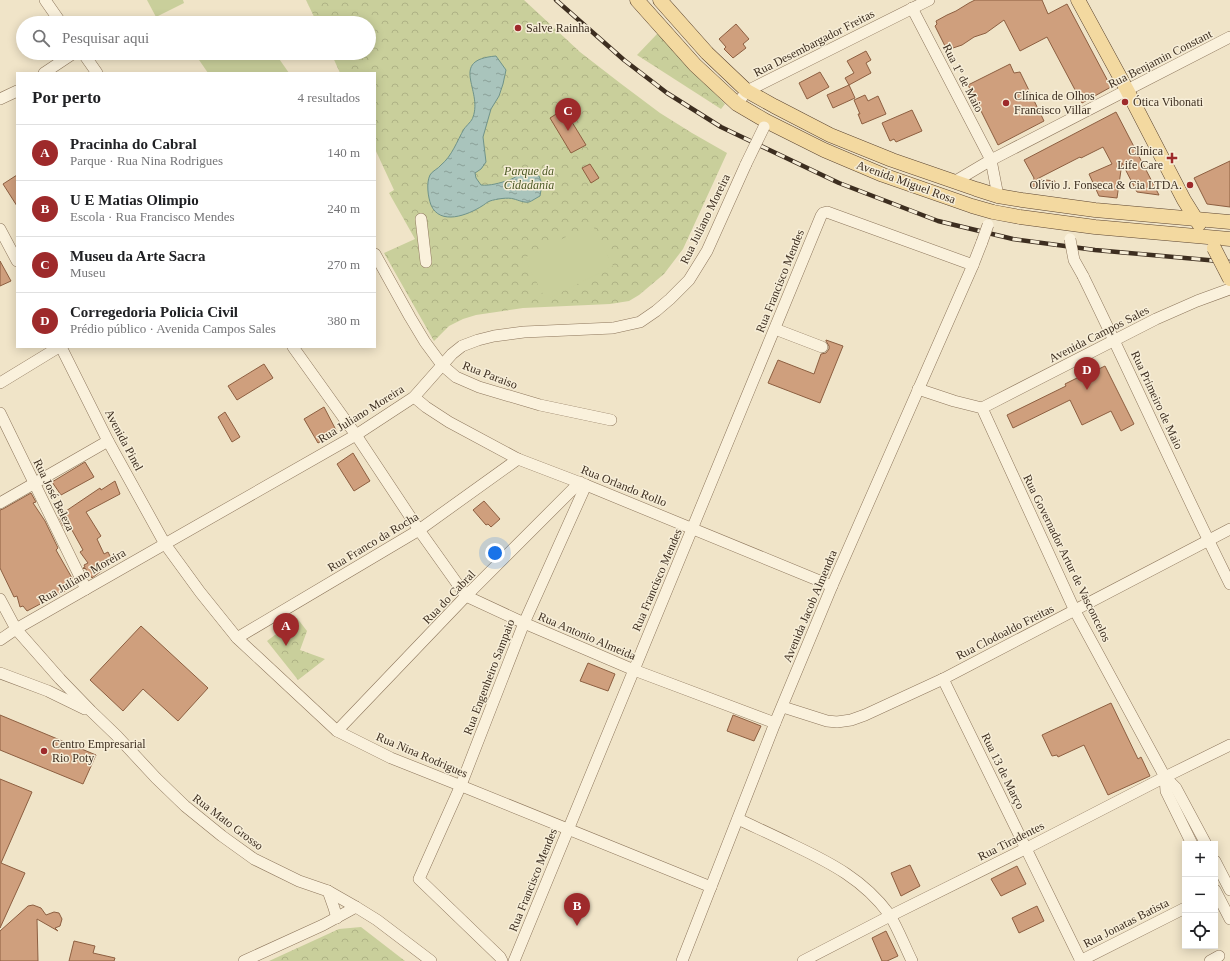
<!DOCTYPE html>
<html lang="pt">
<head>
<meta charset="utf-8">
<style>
	body { margin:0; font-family:Georgia,serif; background:#f6f6f6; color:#202124 }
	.controls { position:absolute; right:12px; bottom:12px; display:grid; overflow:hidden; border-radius:0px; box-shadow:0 2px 10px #0003 }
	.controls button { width:36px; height:36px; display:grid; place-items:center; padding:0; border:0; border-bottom:1px solid #e0e0e0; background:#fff; color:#202124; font:20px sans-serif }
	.you { position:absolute; left:495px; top:553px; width:14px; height:14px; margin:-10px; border:3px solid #fff; border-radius:50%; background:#1a73e8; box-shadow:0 0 0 6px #1a73e833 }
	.badge { display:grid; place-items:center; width:26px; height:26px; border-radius:50%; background:#9e2a2b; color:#fff; font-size:13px; font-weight:700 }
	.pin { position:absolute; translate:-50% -33px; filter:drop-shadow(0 1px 2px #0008) }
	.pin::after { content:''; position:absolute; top:21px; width:14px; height:12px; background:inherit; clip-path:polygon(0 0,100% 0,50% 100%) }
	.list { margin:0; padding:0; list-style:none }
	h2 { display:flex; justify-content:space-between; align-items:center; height:52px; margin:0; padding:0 16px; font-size:17px }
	h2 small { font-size:13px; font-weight:400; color:#757577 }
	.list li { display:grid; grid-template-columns:26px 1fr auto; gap:12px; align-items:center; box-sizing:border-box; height:56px; padding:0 16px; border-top:1px solid #e0e0e0 }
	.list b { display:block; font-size:15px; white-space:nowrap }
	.list p { margin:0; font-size:13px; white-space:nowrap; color:#757577 }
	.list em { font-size:13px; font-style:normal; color:#757577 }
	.icon { flex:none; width:22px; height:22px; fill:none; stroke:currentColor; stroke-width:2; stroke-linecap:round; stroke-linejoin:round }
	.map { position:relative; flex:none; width:1230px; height:961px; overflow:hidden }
	.search { position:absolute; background:#fff; box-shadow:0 2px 10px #0003; left:16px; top:16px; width:360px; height:44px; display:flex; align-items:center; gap:10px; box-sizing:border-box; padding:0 14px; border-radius:22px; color:#757577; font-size:15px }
	.panel { position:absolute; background:#fff; box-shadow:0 2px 10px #0003; left:16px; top:72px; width:360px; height:276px; border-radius:0px }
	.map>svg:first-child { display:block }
</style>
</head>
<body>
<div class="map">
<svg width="1230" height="961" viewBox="0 0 1230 961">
	<defs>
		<pattern id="forest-crowns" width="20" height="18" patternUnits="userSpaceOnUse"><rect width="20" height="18" fill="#c9cf9b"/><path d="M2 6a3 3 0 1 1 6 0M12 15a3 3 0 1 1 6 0" fill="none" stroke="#aeb285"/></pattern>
		<pattern id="water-ripples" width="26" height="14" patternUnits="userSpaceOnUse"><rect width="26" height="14" fill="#a9c4bc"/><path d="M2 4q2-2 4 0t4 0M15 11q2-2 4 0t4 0" fill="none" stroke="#8ba098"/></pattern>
	</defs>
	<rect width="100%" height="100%" fill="#f0e4c8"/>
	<g fill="url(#forest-crowns)">
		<polygon points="306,0 524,0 580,52 620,83 660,113 692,133 727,153 683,249 664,274 639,295 629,301 610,304 523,308 476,315 463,319 449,326 434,341 384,253 415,239 389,193 394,190 375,149 375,73 340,73 331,53 369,53 369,23 317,23"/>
		<polygon points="658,33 725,104 721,109 637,55"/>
		<polygon points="297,618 307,631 300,650 325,659 298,680 267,641"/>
		<polygon points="361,927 405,961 269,961 339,929"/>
	</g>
	<g fill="#c9cf9b">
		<polygon points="147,0 183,0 184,3 156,17"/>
		<polygon points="203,53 275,53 289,73 208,73 197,57"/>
		<polygon points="592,224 613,266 546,300 524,258"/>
	</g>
	<path fill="url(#water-ripples)" stroke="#6f938a" d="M496,56L506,70L503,84L499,96L491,109L483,137L486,162L481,169L475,173L476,178L481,185C490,186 500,183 509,180C515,178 520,173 527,173C531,173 536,175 539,176L542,184L540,196C536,198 532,201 529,202C524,203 518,200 514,199C508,197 496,199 490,201C487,202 484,205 482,206C468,215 440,226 431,205C428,197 426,183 430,175C432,171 438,169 441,165C452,156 457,141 464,129C467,125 472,121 473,117C483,90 448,60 496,56Z"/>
	<g fill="#cf9f7d" stroke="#8d5f41">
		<polygon points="975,0 1042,0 1048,14 1067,4 1111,87 1082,103 1047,37 1020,51 1004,20 986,33 974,37 962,45 950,49 949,46 946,48 935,26 937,24 936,21 947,15 956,11 969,3"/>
		<polygon points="736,24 749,39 743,44 746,48 733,58 724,49 726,47 719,39"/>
		<polygon points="866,51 871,60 866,63 871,73 849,85 845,78 854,73 847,61"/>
		<polygon points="1010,64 1014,73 1020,72 1044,121 998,145 968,85"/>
		<polygon points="820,72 829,87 807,99 799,83"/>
		<polygon points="849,85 855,98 833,108 827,95"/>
		<polygon points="865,95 868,101 878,96 886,114 862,124 858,114 860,114 854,100"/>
		<polygon points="564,109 586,145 571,153 550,118"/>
		<polygon points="912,110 922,131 896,142 894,139 890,141 882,123"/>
		<polygon points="1116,112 1159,195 1137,192 1122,163 1117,198 1099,196 1089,174 1112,164 1103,147 1081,158 1080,157 1037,179 1055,181 1054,190 1032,187 1034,178 1024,160"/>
		<polygon points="1230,161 1230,207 1207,204 1194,178"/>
		<polygon points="590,164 599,178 591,183 582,168"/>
		<polygon points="17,175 17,206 3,184"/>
		<polygon points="0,261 11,281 0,286"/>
		<polygon points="826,340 843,346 820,403 768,383 778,360 814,374 821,354 826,353 829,349 829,346 826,341"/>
		<polygon points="264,364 273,378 237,400 228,386"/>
		<polygon points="1105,366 1134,424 1121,431 1111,411 1082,425 1070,400 1013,428 1007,415 1066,386 1065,384 1081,376 1082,377"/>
		<polygon points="324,407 337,432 318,443 304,419"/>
		<polygon points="225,412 240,437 232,442 218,417"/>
		<polygon points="353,453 370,481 354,491 337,464"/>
		<polygon points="85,462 94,477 61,495 52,482"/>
		<polygon points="115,481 120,494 86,512 101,536 97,539 104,554 108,552 113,562 92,578 85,568 84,569 83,568 85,567 84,565 88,563 80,552 83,550 68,523 63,526 59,517 60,516 60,515 100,488 101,490"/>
		<polygon points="31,493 36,502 33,503 45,521 58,548 56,550 76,585 27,611 23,606 20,607 17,596 14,597 0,568 0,510 3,509"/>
		<polygon points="484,501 500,519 491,527 488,524 486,525 473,510"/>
		<polygon points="141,626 208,688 178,721 143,689 123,711 90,680"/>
		<polygon points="588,663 615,674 608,691 580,681"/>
		<polygon points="1111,703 1138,759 1141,757 1150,776 1108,795 1084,745 1058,757 1057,755 1052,756 1042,735"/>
		<polygon points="0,715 96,755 83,784 0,750"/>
		<polygon points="733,715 761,726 754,741 727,731"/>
		<polygon points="0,779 32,792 1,863 25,873 0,928"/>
		<polygon points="910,865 920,886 901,896 891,873"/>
		<polygon points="1017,866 1026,884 1001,896 991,879"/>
		<polygon points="33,905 41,908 46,915 54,912 59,913 62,919 60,926 55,928 58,931 37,919 38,961 0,961 0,931 28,906"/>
		<polygon points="1037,906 1044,921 1019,933 1012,918"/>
		<polygon points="886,931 898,956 887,961 882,961 872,938"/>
		<polygon points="74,941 95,946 93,953 115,958 114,961 69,961"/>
	</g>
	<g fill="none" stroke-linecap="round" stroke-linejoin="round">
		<defs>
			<g id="minor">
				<polyline points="45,0 61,23"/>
				<polyline points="912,8 991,160 998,196"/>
				<polyline points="83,53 97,73"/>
				<polyline points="44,73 74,53"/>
				<polyline points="0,99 17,91"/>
				<polyline points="737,104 747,91 929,0"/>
				<polyline points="954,182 991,160 1230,37"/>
				<polyline points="421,219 426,262"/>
				<polyline points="0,229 17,261"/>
				<polyline points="375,254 410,317 425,342 442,365 456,377 479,387 540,405 611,420"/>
				<path d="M1083,276C1133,378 1179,482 1230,584"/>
				<polyline points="775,329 822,347"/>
				<polyline points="61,347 108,441 165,544 200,592 237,638 337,731 391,758 464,787 711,887"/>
				<polyline points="293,347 356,435 419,530 466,596 524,623 634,670 775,723"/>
				<polyline points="0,383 59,347"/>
				<polyline points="918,389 954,401 982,408 1075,611 1165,777 1176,788 1206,844"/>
				<polyline points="414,397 426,407 449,422 518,459 586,485 832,586"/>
				<polyline points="982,408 1156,319 1197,301 1230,289"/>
				<polyline points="0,413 86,589"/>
				<polyline points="0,503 108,441"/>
				<polyline points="0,599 16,629 60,679 91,711 117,736 156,778 185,806 222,836 254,859 299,881 328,891 356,907 377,920 431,961"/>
				<polyline points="237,638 419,530 518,459"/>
				<polyline points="0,640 16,629 86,589 356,435 414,397 452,354 462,346 478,340 494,336 524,332 613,328 640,322 656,311 670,299 689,280 707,251 746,164"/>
				<polyline points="0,673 48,691 85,709"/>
				<polyline points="943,679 1081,961"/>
				<polyline points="783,707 827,721 837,722 851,720 865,715 943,679 1230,529"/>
				<polyline points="337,731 466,596 580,482"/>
				<polyline points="1165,777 1166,791 1192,844"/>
				<path d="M738,819C757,828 775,836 793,845C831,863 864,880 889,914C897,926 905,947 912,961"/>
				<polyline points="1215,861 1230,890"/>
				<polyline points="1215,890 1230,919"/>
				<polyline points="328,891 334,908 337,918"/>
				<polyline points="244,961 323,925 356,907"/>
				<polyline points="502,961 500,957 419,879 461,785 524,623 586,485"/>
				<polyline points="514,961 821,216 823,213 827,212 973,265"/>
				<polyline points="682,961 775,723 832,586 973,265 982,242"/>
				<polyline points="803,961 890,916 1027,848 1165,777 1230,745"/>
				<polyline points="1080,961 1185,908"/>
				<polyline points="1210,961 1219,956"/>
			</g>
			<g id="major">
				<polyline points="637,0 695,65 737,104 766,121 824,150 883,175 972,206 993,212 1020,217 1095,227 1230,239"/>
				<polyline points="660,0 707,53 747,91 774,106 830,135 892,160 976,189 998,196 1022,200 1095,210 1230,222"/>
				<polyline points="1078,0 1127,90 1184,200 1199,224"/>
			</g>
		</defs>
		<use href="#minor" stroke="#8d765c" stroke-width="12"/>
		<use href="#major" stroke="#5b4430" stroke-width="15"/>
		<use href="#minor" stroke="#faf1dc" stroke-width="11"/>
		<use href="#major" stroke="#f3d9a0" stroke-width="14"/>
		<defs>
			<polyline id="rail" points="556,0 624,60 667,93 721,127 839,183 938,221 1013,239 1095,250 1230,262"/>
		</defs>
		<use href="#rail" stroke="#3d2e20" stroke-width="4.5"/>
		<use href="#rail" stroke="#f7eed8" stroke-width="3" stroke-dasharray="9" stroke-linecap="butt"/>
		<defs>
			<g id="minor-bridge">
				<polyline points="746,164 764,127"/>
				<polyline points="1070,239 1074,260 1083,276"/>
				<polyline points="982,242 988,225"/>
			</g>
			<polyline id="major-bridge" points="1214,248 1230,279"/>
		</defs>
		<use href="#minor-bridge" stroke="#8d765c" stroke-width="12" stroke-linecap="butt"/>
		<use href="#major-bridge" stroke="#5b4430" stroke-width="15" stroke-linecap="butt"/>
		<use href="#minor-bridge" stroke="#faf1dc" stroke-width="11"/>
		<use href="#major-bridge" stroke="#f3d9a0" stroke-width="14"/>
	</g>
	<g fill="#9e2a2b" stroke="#f7eed8" stroke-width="1.5">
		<circle cx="518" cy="28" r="4"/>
		<circle cx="1125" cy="102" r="4"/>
		<circle cx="1006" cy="103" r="4"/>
		<path d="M1170 152h4v4h4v4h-4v4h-4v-4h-4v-4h4z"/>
		<circle cx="1190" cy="185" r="4"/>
		<circle cx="44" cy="751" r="4"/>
	</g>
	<g text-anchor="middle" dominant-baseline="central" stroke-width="3" stroke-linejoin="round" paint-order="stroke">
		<g font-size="12" fill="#3d2e20" stroke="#f7eed8" text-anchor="start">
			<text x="526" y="28">Salve Rainha</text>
			<text x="1014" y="96">Clínica de Olhos<tspan x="1014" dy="14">Francisco Villar</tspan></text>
			<text x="1133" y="102">Ótica Vibonati</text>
			<text x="1163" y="151" text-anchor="end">Clínica<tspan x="1163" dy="14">Life Care</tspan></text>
			<text x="1182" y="185" text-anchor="end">Olívio J. Fonseca &amp; Cia LTDA.</text>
			<text x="52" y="744">Centro Empresarial<tspan x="52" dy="14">Rio Poty</tspan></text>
		</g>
		<g font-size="12" fill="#3d2e20" stroke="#f7eed8">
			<text transform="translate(814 43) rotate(-27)">Rua Desembargador Freitas</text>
			<text transform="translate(1160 59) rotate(-27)">Rua Benjamin Constant</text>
			<text transform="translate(963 78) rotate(63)">Rua 1º de Maio</text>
			<text transform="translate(906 182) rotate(20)">Avenida Miguel Rosa</text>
			<text transform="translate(705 219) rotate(-64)">Rua Juliano Moreira</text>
			<text transform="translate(780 281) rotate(-68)">Rua Francisco Mendes</text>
			<text transform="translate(1099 334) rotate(-27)">Avenida Campos Sales</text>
			<text transform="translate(490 375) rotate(21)">Rua Paraiso</text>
			<text transform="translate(1157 400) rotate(65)">Rua Primeiro de Maio</text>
			<text transform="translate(361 414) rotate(-32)">Rua Juliano Moreira</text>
			<text transform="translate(124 440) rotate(62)">Avenida Pinel</text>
			<text transform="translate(624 486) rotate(22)">Rua Orlando Rollo</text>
			<text transform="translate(54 495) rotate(64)">Rua José Beleza</text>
			<text transform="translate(373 542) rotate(-31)">Rua Franco da Rocha</text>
			<text transform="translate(1067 558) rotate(64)">Rua Governador Artur de Vasconcelos</text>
			<text transform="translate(82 576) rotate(-30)">Rua Juliano Moreira</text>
			<text transform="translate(657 580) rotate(-67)">Rua Francisco Mendes</text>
			<text transform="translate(449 597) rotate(-46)">Rua do Cabral</text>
			<text transform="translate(810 606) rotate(-67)">Avenida Jacob Almendra</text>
			<text transform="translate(1005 632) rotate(-27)">Rua Clodoaldo Freitas</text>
			<text transform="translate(587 636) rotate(23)">Rua Antonio Almeida</text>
			<text transform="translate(489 677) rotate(-69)">Rua Engenheiro Sampaio</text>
			<text transform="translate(422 755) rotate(23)">Rua Nina Rodrigues</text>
			<text transform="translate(1003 771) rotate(64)">Rua 13 de Março</text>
			<text transform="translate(228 822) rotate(37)">Rua Mato Grosso</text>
			<text transform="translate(1011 841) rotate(-27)">Rua Tiradentes</text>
			<text transform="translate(533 880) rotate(-68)">Rua Francisco Mendes</text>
			<text transform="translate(1126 923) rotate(-27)">Rua Jonatas Batista</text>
		</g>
		<g font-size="12" font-style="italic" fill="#4d5a26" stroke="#f7eed8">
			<text x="529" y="171">Parque da<tspan x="529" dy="14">Cidadania</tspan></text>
		</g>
	</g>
</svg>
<div class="controls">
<button>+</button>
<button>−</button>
<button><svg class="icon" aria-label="locate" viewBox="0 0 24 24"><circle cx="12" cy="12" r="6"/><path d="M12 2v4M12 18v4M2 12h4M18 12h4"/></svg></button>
</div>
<div class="you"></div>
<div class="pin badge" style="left:286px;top:646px">A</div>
<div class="pin badge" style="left:577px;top:926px">B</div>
<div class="pin badge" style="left:568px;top:131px">C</div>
<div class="pin badge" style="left:1087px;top:390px">D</div>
<div class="search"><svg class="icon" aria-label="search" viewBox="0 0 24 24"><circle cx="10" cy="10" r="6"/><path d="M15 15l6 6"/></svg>Pesquisar aqui</div>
<section class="panel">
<h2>Por perto<small>4 resultados</small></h2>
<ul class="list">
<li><span class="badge">A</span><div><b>Pracinha do Cabral</b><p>Parque · Rua Nina Rodrigues</p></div><em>140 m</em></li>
<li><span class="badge">B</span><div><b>U E Matias Olimpio</b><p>Escola · Rua Francisco Mendes</p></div><em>240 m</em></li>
<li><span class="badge">C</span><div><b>Museu da Arte Sacra</b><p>Museu</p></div><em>270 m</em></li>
<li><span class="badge">D</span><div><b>Corregedoria Policia Civil</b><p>Prédio público · Avenida Campos Sales</p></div><em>380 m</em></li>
</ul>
</section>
</div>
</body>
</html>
